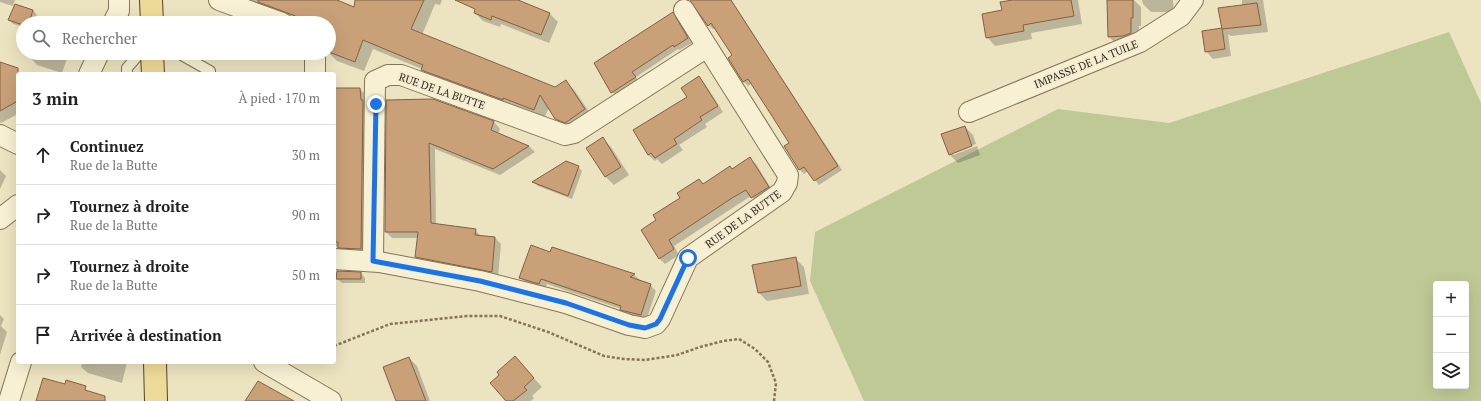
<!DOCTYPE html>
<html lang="fr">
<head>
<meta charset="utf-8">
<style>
	body { margin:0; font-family:"PT Serif",serif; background:#f6f6f6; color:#222 }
	.controls { position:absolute; right:12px; bottom:12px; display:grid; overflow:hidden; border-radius:4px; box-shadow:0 4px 16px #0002 }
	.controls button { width:36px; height:36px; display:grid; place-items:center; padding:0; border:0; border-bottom:1px solid #e0e0e0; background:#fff; color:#222; font:20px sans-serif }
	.stop { position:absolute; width:12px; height:12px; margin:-9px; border:3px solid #1a73e8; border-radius:50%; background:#fff }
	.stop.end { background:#1a73e8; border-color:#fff; box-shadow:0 1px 4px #0008 }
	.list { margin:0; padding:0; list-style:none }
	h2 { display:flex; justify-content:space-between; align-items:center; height:52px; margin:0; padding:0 16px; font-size:17px }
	h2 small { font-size:13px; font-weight:400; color:#767676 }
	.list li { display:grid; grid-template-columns:26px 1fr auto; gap:12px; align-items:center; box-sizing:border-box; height:60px; padding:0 16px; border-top:1px solid #e0e0e0 }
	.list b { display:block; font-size:15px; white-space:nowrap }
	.list p { margin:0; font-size:13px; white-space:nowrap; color:#767676 }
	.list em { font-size:13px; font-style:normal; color:#767676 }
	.icon { flex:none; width:22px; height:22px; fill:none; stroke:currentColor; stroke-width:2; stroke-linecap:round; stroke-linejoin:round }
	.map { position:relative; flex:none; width:1481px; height:401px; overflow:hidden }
	.search { position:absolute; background:#fff; box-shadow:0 4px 16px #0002; left:16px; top:16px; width:320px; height:44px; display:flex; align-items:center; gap:10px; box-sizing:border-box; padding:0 14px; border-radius:22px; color:#767676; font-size:15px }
	.panel { position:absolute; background:#fff; box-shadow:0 4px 16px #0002; left:16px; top:72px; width:320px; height:292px; border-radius:4px }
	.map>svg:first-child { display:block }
</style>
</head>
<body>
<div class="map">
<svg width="1481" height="401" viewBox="0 0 1481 401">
	<rect width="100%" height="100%" fill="#ece3c1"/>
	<path fill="#bfc995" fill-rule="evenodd" d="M1449,32L1481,103V401H864L810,281L815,232L1058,109L1169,123ZM1436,284H1466V386H1436Z"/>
	<g fill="#0003">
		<polygon points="0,0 15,0 13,6 0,2"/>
		<polygon points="239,0 334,0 363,11 367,0 442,0 440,5 435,4 422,35 555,89 566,81 575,91 594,119 566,128 556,119 549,107 544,119 431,79 422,69 373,49 364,71 337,61 329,53 329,23 300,23"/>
		<polygon points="480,0 516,0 550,14 558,22 549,43 501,24 500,27 483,21 475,13"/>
		<polygon points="693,0 731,0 842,170 819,185 808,171 804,174 800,170 785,147 790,144 752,83 748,86 744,82 729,58 733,55 715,28 713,29 708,25"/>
		<polygon points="1018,0 1078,0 1082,24 1031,33 1032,39 995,46 987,37 1003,11"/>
		<polygon points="1108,0 1134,0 1141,7 1141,26 1139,26 1139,42 1118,45 1109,37"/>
		<polygon points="1142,0 1173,0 1174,12 1151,12 1143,4"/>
		<polygon points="1242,0 1263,0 1268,32 1231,36 1228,34 1231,56 1213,59 1206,51 1221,29 1223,31 1219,9 1242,6"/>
		<polygon points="33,10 37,15 34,23 23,23 23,27 13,24 9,20"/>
		<polygon points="673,14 677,18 692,43 679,50 678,49 636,77 639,82 616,96 612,92"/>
		<polygon points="42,20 51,23 41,23"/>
		<polygon points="31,53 69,53 62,73 37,65 30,57"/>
		<polygon points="26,72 29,74 22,74"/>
		<polygon points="18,76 18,114 1,123 0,122 0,87"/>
		<polygon points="699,77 705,84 723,112 705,124 707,127 679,145 683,150 662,164 657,159 655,161 648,155 688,97"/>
		<polygon points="334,89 360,89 370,99 370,259 341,251 334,244"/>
		<polygon points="433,100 494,122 500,129 498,134 529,146 535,152 500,175 435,149 436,225 475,230 481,236 495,238 501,244 498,277 423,263 416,257 418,238 392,238 386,232 387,101"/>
		<polygon points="965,127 973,135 976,144 953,153 953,155 977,146 980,155 958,163 950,155 942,134"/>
		<polygon points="603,139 611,147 629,175 614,185 606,177 587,148"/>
		<polygon points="750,159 756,164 774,193 758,203 751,196 674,246 679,255 665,264 659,258 657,220 681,199 699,180 704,184 733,170"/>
		<polygon points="578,167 582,171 572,199 538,186 534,182"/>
		<polygon points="0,170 6,176 0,189"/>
		<polygon points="553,248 634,275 640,280 650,285 656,291 646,321 627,315 621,309 547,284 545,289 526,283 521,278 551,253"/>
		<polygon points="796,259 804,267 809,294 767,301 759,293"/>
		<polygon points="361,273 365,278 365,283 342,283 337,279"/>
		<polygon points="0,315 4,319 1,326 7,332 0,355"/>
		<polygon points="515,357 542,387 532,396 534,398 531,401 508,401 501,375"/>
		<polygon points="409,358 417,366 430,401 397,401"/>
		<polygon points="83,362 127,362 122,383 88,373 81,367"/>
	</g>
	<g fill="#c9a078" stroke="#836040">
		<polygon points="258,0 337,0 354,7 355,0 424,0 411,29 555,87 566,80 585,109 565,123 555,119 540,95 534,110 503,98 503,100 421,70 423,65 363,40 355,62 329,52 329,23 314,23 258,2"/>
		<polygon points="455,0 518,0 550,13 541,35 492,16 491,20 474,13 475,9"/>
		<polygon points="692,0 731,0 838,166 814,181 804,167 799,170 784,146 789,143 772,116 748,79 743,82 728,58 732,55 711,23 708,26 690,1"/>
		<polygon points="1013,0 1071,0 1074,16 1023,25 1024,31 986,38 982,14 1002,10 1000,2"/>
		<polygon points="1107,0 1133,0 1133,18 1131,18 1131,33 1123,36 1108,37"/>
		<polygon points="1257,3 1261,25 1222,29 1218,8"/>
		<polygon points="15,4 33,10 29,23 23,23 23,25 8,20"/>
		<polygon points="673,12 688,38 674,47 673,45 632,72 636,77 611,93 594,63"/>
		<polygon points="1222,28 1225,49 1205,52 1202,31"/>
		<polygon points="0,62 18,68 18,97 16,102 0,111"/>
		<polygon points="699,76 718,106 700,117 702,120 674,139 677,144 655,158 651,153 648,155 633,130 687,97 681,88"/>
		<polygon points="334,88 360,88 361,100 363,100 361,249 338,248 338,242 334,242"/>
		<polygon points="433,99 494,121 491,130 529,146 493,169 429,143 431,223 476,229 475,235 495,237 492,272 415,257 418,232 385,232 386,100"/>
		<polygon points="965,126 972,146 949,155 941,134"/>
		<polygon points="603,137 621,167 605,177 586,148"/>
		<polygon points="750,157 769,187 751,198 746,190 732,198 669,240 674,249 659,259 641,230 656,220 653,215 680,198 677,193 699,179 703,184 730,166 732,169"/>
		<polygon points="566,161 579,166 568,196 532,182"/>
		<polygon points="531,245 550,252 552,247 635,274 630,277 651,284 641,315 620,310 621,306 541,279 539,284 519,278"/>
		<polygon points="796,257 801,286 758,293 752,265"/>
		<polygon points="337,271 361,272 361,279 336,279"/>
		<polygon points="515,356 534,378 524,387 527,390 513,401 506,401 490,383 499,375 497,372"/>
		<polygon points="409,357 426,401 396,401 383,367"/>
		<polygon points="43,378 65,384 66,380 86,386 85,390 105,396 105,401 36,401"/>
		<polygon points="258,381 294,401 245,401"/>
	</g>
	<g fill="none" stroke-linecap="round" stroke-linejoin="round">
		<defs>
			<g id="lane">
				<polyline points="178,53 210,71 210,74"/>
				<polyline points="127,74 127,68 140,53"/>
			</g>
			<g id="street">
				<polyline points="219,0 282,23"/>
				<polyline points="113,23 119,11 119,0"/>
				<polyline points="315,53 315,74"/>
				<polyline points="89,74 99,53"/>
				<polyline points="969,112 1140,42 1181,16 1193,0"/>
				<polyline points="0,135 18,144"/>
				<polyline points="0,219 18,205"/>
				<polyline points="334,259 379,262 480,281 566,303 629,325 645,328 656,324 660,319 688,258 782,192 787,183 788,175 684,10"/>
				<polyline points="373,261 375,81 388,75 401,75 565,135 574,133 707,47"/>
				<polyline points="264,362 331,401"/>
				<polyline points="9,401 21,362"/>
			</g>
			<g id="primary">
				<polyline points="151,0 152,23"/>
				<polyline points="152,53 153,74"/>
				<polyline points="155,362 156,401"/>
			</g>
		</defs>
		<use href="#lane" stroke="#857459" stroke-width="12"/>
		<use href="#street" stroke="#857459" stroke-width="22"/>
		<use href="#primary" stroke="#52422d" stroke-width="24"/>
		<polyline stroke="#857459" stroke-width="2.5" stroke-dasharray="3 2" stroke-linecap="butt" points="334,346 390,324 467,316 500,316 548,332 604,356 624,359 645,360 677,355 700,347 723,341 739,339 755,349 768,362 776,383 774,401"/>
		<use href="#lane" stroke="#f7f0d3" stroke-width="10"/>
		<use href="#street" stroke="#f7f0d3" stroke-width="20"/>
		<use href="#primary" stroke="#efdb99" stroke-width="22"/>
	</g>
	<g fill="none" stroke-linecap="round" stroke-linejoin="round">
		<polyline stroke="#1a73e8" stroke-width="5" points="376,104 373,261 480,281 566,303 629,325 645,328 656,324 660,319 688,258"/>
	</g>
	<g text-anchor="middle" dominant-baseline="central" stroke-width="3.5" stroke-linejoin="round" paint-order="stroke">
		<g font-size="11" fill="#352a1d" stroke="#f4ecd0">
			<text transform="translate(1086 64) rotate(-22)">IMPASSE DE LA TUILE</text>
			<text transform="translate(442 91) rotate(19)">RUE DE LA BUTTE</text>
			<text transform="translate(743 219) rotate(-36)">RUE DE LA BUTTE</text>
		</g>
	</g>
</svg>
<div class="controls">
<button>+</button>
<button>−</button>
<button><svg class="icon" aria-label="layers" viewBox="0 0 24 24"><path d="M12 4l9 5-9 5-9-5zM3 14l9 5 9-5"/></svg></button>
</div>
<div class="stop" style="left:688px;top:258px"></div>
<div class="stop end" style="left:376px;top:104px"></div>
<div class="search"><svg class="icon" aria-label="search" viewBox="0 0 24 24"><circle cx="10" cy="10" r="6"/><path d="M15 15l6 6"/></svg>Rechercher</div>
<section class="panel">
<h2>3 min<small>À pied · 170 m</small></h2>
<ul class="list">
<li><svg class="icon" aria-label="ahead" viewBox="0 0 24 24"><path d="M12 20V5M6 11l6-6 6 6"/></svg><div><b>Continuez</b><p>Rue de la Butte</p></div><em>30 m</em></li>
<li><svg class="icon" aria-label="right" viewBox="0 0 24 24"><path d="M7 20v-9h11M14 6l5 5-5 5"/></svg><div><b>Tournez à droite</b><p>Rue de la Butte</p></div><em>90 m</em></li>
<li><svg class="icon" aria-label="right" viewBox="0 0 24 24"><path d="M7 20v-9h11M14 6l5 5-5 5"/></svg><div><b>Tournez à droite</b><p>Rue de la Butte</p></div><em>50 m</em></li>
<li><svg class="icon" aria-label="arrive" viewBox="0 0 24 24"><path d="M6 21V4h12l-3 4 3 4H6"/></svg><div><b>Arrivée à destination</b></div></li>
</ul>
</section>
</div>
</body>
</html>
